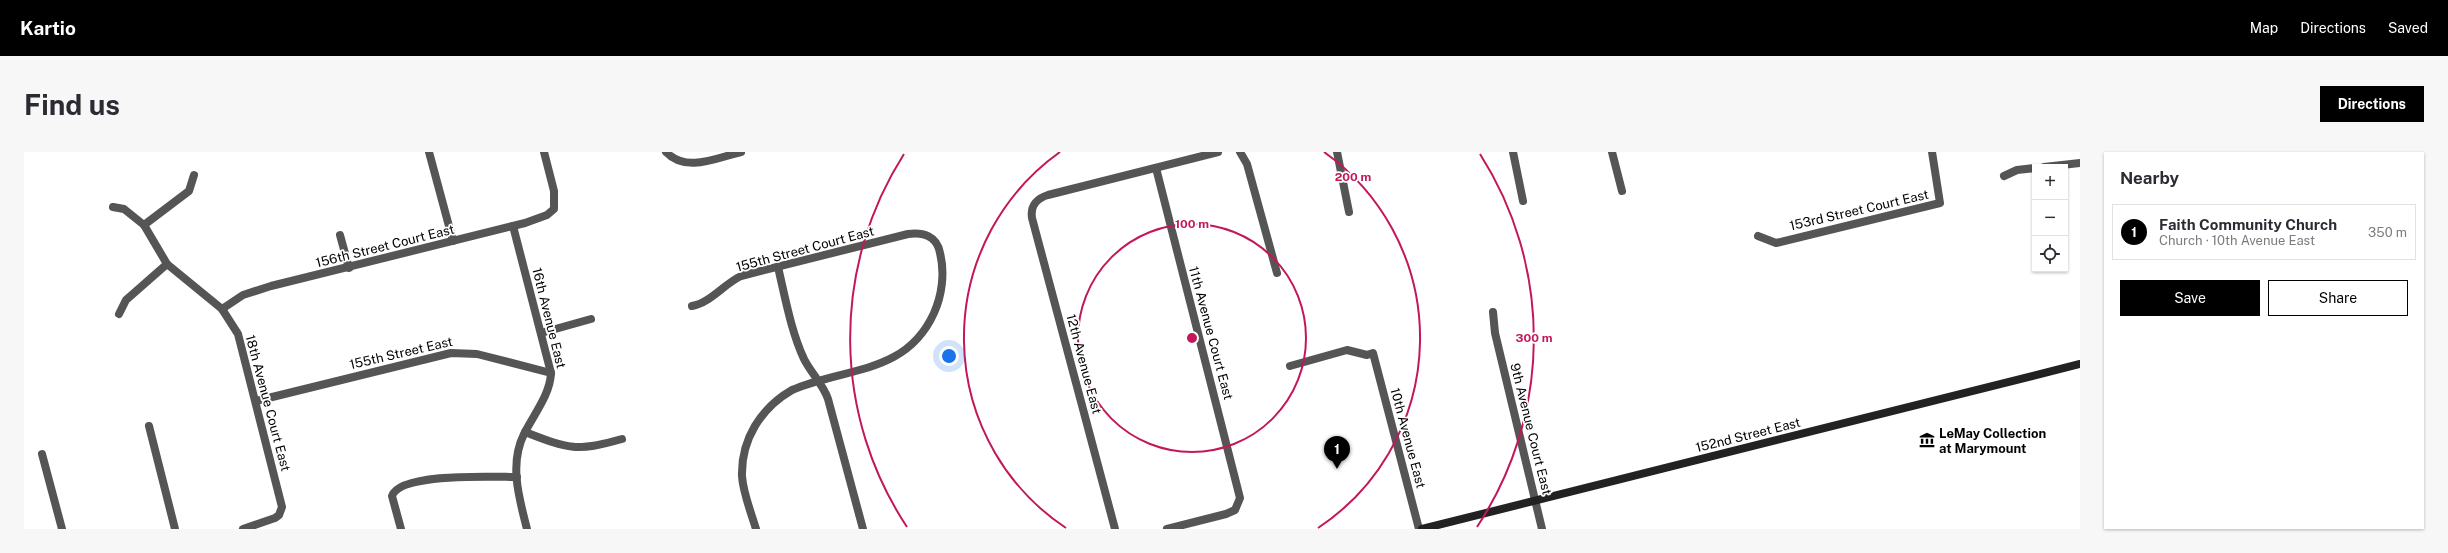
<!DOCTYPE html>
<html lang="en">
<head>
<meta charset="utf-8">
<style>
	body { margin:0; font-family:"Public Sans",sans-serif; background:#f7f7f7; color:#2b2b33 }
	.controls { position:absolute; right:12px; top:12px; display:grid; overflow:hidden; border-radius:0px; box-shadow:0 1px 3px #0004 }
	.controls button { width:36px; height:36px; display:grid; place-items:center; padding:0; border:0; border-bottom:1px solid #e1e1e2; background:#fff; color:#2b2b33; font:20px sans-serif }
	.you { position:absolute; left:925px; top:204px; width:14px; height:14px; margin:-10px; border:3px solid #fff; border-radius:50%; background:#1a73e8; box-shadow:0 0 0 6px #1a73e833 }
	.badge { display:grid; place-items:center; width:26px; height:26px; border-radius:50%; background:#000; color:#fff; font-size:13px; font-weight:700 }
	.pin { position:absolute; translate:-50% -33px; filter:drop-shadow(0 1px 2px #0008) }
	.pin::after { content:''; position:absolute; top:21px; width:14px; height:12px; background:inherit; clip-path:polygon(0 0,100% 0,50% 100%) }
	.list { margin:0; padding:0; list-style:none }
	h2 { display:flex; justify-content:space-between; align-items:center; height:52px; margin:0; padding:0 16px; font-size:17px }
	h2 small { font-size:13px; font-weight:400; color:#7c7c81 }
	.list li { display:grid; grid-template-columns:26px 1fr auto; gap:12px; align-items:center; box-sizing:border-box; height:56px; margin:0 8px 8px; padding:0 8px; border:1px solid #e1e1e2; border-radius:0px }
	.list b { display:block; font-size:15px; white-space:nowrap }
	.list p { margin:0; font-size:13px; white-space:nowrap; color:#7c7c81 }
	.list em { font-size:13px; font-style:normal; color:#7c7c81 }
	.actions { display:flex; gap:8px; padding:12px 16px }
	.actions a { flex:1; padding:9px 0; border:1px solid #000; border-radius:0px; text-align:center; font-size:14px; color:#000 }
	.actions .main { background:#000; color:#fff }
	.icon { flex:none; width:22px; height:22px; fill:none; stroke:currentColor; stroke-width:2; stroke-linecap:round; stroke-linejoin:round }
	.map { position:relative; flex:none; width:2056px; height:377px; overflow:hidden; border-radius:0px }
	header { display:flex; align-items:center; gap:24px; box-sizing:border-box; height:56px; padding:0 20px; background:#000; color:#fff }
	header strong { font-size:19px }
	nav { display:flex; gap:22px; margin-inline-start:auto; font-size:14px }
	.intro { display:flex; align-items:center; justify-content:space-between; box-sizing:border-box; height:96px; padding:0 24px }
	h1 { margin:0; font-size:28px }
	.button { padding:10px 18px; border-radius:0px; background:#000; color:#fff; font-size:14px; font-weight:700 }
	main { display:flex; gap:24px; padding:0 24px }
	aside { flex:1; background:#fff; border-radius:0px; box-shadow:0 1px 3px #0004 }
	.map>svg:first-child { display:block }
</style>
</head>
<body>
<header>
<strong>Kartio</strong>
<nav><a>Map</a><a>Directions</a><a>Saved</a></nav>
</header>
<div class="intro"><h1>Find us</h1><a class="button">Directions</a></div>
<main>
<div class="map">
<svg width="2056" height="377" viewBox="0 0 2056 377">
	<rect width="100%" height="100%" fill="#fff"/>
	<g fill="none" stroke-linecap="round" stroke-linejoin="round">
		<g stroke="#555" stroke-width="8">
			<polyline points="405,0 429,89"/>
			<path d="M642,0C662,21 692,6 717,0"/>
			<polyline points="1216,0 1223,12 1253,121"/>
			<polyline points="1313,0 1325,60"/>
			<polyline points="1489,0 1499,49"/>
			<polyline points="1588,0 1598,39"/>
			<polyline points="2020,15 2056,11"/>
			<polyline points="1132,16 1216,346 1211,358 1202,362 1143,377"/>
			<polyline points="1980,24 1993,18 2011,16"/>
			<polyline points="89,55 100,57 120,73 143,112 198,157 214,182 258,355 255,363 251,366 219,377"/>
			<polyline points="120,73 165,39 170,23"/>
			<path d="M489,74L527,221C526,243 510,262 500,282C485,312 495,346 503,377"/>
			<polyline points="316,83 325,116"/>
			<polyline points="1734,84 1752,91 1916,51 1908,0"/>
			<path d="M754,115C761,145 767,179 780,207C787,221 799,232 804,247L839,377"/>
			<path d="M668,154C686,151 700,132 717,124L884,82C899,80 913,84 916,101C921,121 918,143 910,161C882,223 821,215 768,238C737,256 717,287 718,324C719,341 727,360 732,377"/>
			<polyline points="198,157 219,143 247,134 501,71 523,63 530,57 530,39 520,0"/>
			<polyline points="1469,160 1471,181 1518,377"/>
			<polyline points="95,162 102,148 143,112"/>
			<polyline points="517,181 567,167"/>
			<polyline points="1266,214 1323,198 1343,203 1349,201 1395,377"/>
			<polyline points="232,249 427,201 453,202 527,221"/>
			<polyline points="125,274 151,377"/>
			<path d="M501,280C545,297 552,300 598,287"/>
			<polyline points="18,302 38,377"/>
			<path d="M377,377L368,344C376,320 470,325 493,325"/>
			<path d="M1091,377L1008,66C1006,53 1014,46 1024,43L1194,0"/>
		</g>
		<polyline stroke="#222" stroke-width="8" points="1398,377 2056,212"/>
	</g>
	<g fill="none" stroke="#c2185b" stroke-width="2">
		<circle cx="1168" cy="186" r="114"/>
		<path d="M1042 376A228 228 0 0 1 1036 0M1300 0A228 228 0 0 1 1294 376"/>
		<path d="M883 375A342 342 0 0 1 880 2M1456 2A342 342 0 0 1 1453 375"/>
	</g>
	<defs>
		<symbol id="museum-bare" viewBox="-9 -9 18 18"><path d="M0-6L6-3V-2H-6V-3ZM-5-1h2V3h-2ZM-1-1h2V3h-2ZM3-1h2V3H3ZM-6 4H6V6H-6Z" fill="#000" stroke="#fff" stroke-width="2.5" paint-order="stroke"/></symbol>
	</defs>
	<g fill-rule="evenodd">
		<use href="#museum-bare" x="1892" y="277" width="22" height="22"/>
	</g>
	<g text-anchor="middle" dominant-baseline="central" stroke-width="3.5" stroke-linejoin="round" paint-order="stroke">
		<g font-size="13" fill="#000" stroke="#fff">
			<text transform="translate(1835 58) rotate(-13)">153rd Street Court East</text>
			<text transform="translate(361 94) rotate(-14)">156th Street Court East</text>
			<text transform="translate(781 97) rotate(-15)">155th Street Court East</text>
			<text transform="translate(525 166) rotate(76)">16th Avenue East</text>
			<text transform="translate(1187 181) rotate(75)">11th Avenue Court East</text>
			<text transform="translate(377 201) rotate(-13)">155th Street East</text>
			<text transform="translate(1060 212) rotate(75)">12th Avenue East</text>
			<text transform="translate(244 251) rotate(75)">18th Avenue Court East</text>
			<text transform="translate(1507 277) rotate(76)">9th Avenue Court East</text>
			<text transform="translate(1724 283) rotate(-14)">152nd Street East</text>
			<text transform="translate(1384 286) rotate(75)">10th Avenue East</text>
		</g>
		<g font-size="13" font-weight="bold" fill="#000" stroke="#fff" text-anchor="start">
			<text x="1915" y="281">LeMay Collection<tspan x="1915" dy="15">at Marymount</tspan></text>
		</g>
	</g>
	<circle cx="1168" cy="186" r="6" fill="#c2185b" stroke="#fff" stroke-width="2"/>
	<g font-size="12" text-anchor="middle" font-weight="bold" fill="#c2185b" stroke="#fff" stroke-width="3.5" stroke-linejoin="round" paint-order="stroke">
		<text x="1329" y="29">200 m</text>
		<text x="1168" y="76">100 m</text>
		<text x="1510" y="190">300 m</text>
	</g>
</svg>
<div class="controls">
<button>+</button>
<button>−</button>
<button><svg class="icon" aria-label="locate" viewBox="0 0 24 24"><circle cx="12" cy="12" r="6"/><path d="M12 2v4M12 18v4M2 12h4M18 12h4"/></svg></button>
</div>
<div class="you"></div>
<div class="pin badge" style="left:1313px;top:317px">1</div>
</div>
<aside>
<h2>Nearby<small></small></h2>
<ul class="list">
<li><span class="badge">1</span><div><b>Faith Community Church</b><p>Church · 10th Avenue East</p></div><em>350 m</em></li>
</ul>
<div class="actions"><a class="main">Save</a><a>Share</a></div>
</aside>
</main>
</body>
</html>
